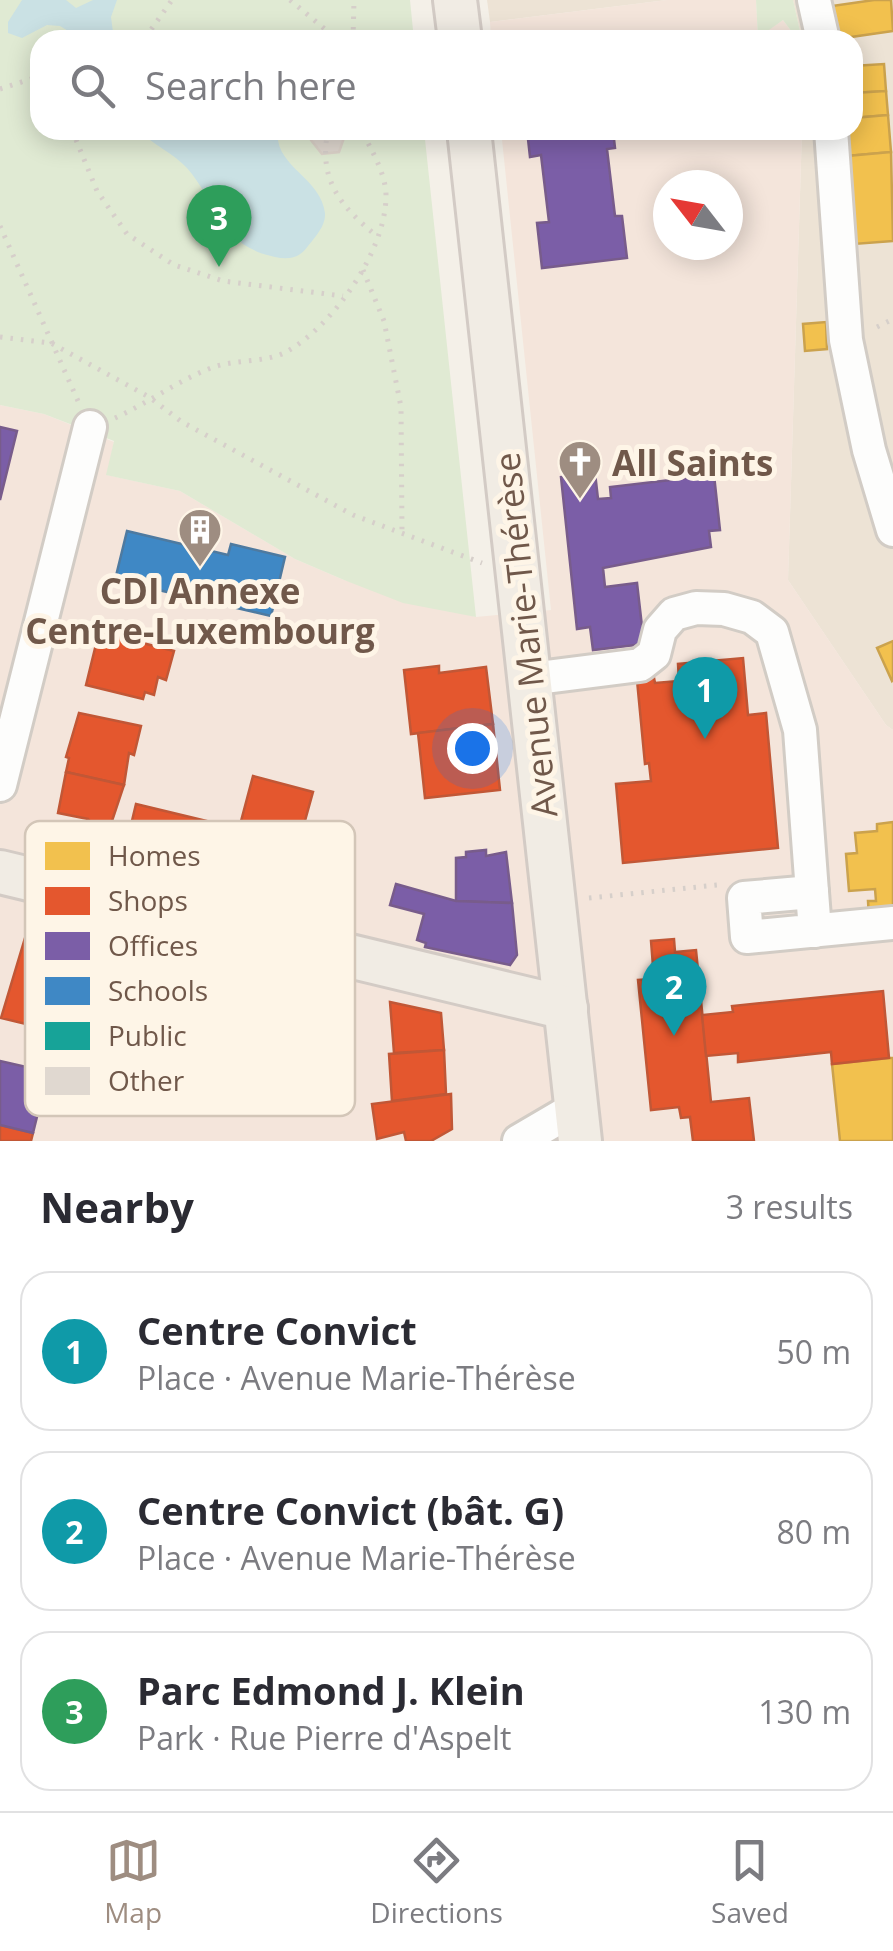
<!DOCTYPE html>
<html lang="en">
<head>
<meta charset="utf-8">
<style>
	body { margin:0; font-family:"Open Sans",sans-serif; background:#f2f2f3; color:#2b2b33 }
	.compass { position:absolute; left:653px; top:170px; width:90px; height:90px; border-radius:50%; background:#fff; box-shadow:0 5px 25px #0003; rotate:301deg }
	.you { position:absolute; left:472px; top:748px; width:35px; height:35px; margin:-25px; border:8px solid #fff; border-radius:50%; background:#1a73e8; box-shadow:0 0 0 15px #1a73e833 }
	.badge { display:grid; place-items:center; width:65px; height:65px; border-radius:50%; background:#9e8d81; color:#fff; font-size:32px; font-weight:700 }
	.pin { position:absolute; translate:-50% -82px; filter:drop-shadow(0 2px 5px #0008) }
	.pin::after { content:''; position:absolute; top:52px; width:35px; height:30px; background:inherit; clip-path:polygon(0 0,100% 0,50% 100%) }
	.list { margin:0; padding:0; list-style:none }
	h2 { display:flex; justify-content:space-between; align-items:center; height:130px; margin:0; padding:0 40px; font-size:42px }
	h2 small { font-size:32px; font-weight:400; color:#7c7c81 }
	.list li { display:grid; grid-template-columns:65px 1fr auto; gap:30px; align-items:center; box-sizing:border-box; height:160px; margin:0 20px 20px; padding:0 20px; border:2px solid #e1e1e2; border-radius:30px }
	.list b { display:block; font-size:38px; white-space:nowrap }
	.list p { margin:0; font-size:32px; white-space:nowrap; color:#7c7c81 }
	.list em { font-size:32px; font-style:normal; color:#7c7c81 }
	.icon { flex:none; width:55px; height:55px; fill:none; stroke:currentColor; stroke-width:2; stroke-linecap:round; stroke-linejoin:round }
	.map { position:relative; flex:none; width:893px; height:1141px; overflow:hidden }
	.search { position:absolute; background:#fff; box-shadow:0 5px 25px #0003; left:30px; right:30px; top:30px; height:110px; display:flex; align-items:center; gap:25px; box-sizing:border-box; padding:0 35px; border-radius:30px; color:#7c7c81; font-size:38px }
	.sheet { height:670px; background:#fff }
	nav { display:flex; justify-content:space-around; align-items:center; box-sizing:border-box; height:140px; border-top:2px solid #e1e1e2; background:#fff; font-size:28px; color:#7c7c81 }
	nav a { display:grid; justify-items:center; gap:5px }
	nav .on { color:#9e8d81 }
	.map>svg:first-child { display:block }
</style>
</head>
<body>
<div class="map">
<svg width="893" height="1141" viewBox="0 0 893 1141">
	<rect width="100%" height="100%" fill="#f4f0e8"/>
	<g fill="#ede3d5">
		<polygon points="487,0 667,0 490,22"/>
		<polygon points="793,0 893,0 893,730 886,725 788,580 802,130 853,130 853,40 802,40"/>
	</g>
	<g fill="#f4e5db" fill-rule="evenodd">
		<polygon points="667,0 756,0 758,37 783,20 798,40 491,40 490,22"/>
		<path d="M501,130H802L788,580L886,725L893,730V1141H0V405L44,414L114,442L107,475L180,491L295,559L344,580L476,617L551,610ZM668,185H728V245H668Z"/>
	</g>
	<g fill="#e0ead3">
		<polygon points="0,0 410,0 414,40 40,40 40,130 424,130 476,617 403,603 344,580 295,559 180,491 106,475 114,441 44,414 0,405"/>
		<polygon points="756,0 793,0 802,40 798,40 783,20 758,38"/>
	</g>
	<g fill="#cae1e4">
		<polygon points="22,0 66,0 76,8 93,0 117,0 111,17 114,40 83,40 60,26 47,25 22,38 8,33 8,22"/>
		<path d="M139,130H278C273,166 321,177 325,213C326,225 316,236 308,246C300,258 289,260 275,257C219,245 219,205 187,168C173,153 153,145 139,130Z"/>
	</g>
	<g fill="#f2c14e" stroke="#cba24d" stroke-width="2.5">
		<polygon points="874,0 891,0 893,31 837,39 832,6"/>
		<polygon points="884,64 886,91 853,93 853,66"/>
		<polygon points="886,91 888,115 853,118 853,93"/>
		<polygon points="888,115 891,152 847,156 845,130 853,130 853,118"/>
		<polygon points="891,152 893,241 854,244 847,156"/>
		<polygon points="826,322 827,349 805,351 803,324"/>
		<polygon points="893,641 893,680 892,681 877,648"/>
		<polygon points="893,822 893,915 869,917 868,901 876,901 875,889 849,891 846,854 857,853 855,833 877,831 877,824"/>
		<polygon points="889,1058 893,1058 893,1141 840,1141 832,1064"/>
	</g>
	<g fill="#e4572e" stroke="#c15736" stroke-width="2.5">
		<polygon points="99,632 174,651 166,680 158,677 154,695 145,692 143,699 86,685"/>
		<polygon points="743,658 748,715 766,713 778,848 623,863 616,784 651,781 649,763 645,764 637,680 654,678 655,683 679,681 678,664"/>
		<polygon points="439,666 439,673 486,667 493,724 411,734 404,670"/>
		<polygon points="79,713 141,726 134,755 129,753 124,785 66,772 69,758 66,757"/>
		<polygon points="493,724 500,790 425,798 418,733"/>
		<polygon points="66,772 124,785 111,824 96,829 88,819 58,813"/>
		<polygon points="253,776 313,792 291,871 232,855"/>
		<polygon points="136,804 223,825 212,871 125,850"/>
		<polygon points="25,938 54,946 53,952 72,957 58,1010 32,1003 26,1024 1,1018"/>
		<polygon points="674,939 675,952 696,950 711,1102 749,1098 754,1141 693,1141 690,1117 681,1118 679,1107 651,1110 638,980 654,979 651,941"/>
		<polygon points="883,991 889,1058 832,1064 831,1052 738,1062 738,1053 706,1056 702,1015 733,1012 732,1006"/>
		<polygon points="390,1002 441,1013 444,1050 394,1053"/>
		<polygon points="444,1050 446,1094 392,1101 389,1054"/>
		<polygon points="451,1094 452,1129 431,1141 406,1141 404,1132 377,1139 372,1104"/>
		<polygon points="0,1125 33,1133 31,1141 0,1141"/>
	</g>
	<g fill="#7b5ea7" stroke="#785c8b" stroke-width="2.5">
		<polygon points="527,130 613,130 615,148 607,149 615,216 622,216 627,258 542,268 537,223 549,222 541,155 530,157"/>
		<polygon points="0,427 17,431 0,500"/>
		<polygon points="595,473 598,499 611,498 610,487 714,475 720,530 709,531 711,547 603,568 605,587 637,583 644,644 593,650 590,627 577,629 561,477"/>
		<polygon points="486,850 486,856 506,852 512,903 456,901 456,858 466,857 466,852"/>
		<polygon points="396,884 456,901 512,903 517,955 510,965 425,947 426,943 417,940 424,914 390,905"/>
		<polygon points="0,1061 48,1072 33,1133 0,1125"/>
	</g>
	<polygon fill="#3f88c5" stroke="#4e7aa0" stroke-width="2.5" points="127,531 228,555 231,544 285,557 271,616 115,580"/>
	<polygon fill="#e0d8d0" stroke="#ddd3ca" stroke-width="2.5" points="316,130 341,130 345,135 339,152 322,154 311,140"/>
	<g fill="none" stroke-linecap="round" stroke-linejoin="round">
		<defs>
			<g id="minor">
				<polyline points="814,0 823,40"/>
				<polyline points="831,130 846,340 869,450 893,530"/>
				<polyline points="530,679 640,665 654,654 660,630 674,614 696,608 724,609 752,617 772,632 800,730 812,892"/>
				<polyline points="0,785 90,427"/>
				<polyline points="815,931 812,892 744,898 747,937 893,923"/>
				<polyline points="519,1141 577,1107"/>
			</g>
			<g id="major">
				<polyline points="455,0 460,40"/>
				<polyline points="469,130 580,1141"/>
				<polyline points="0,872 566,1008"/>
			</g>
		</defs>
		<use href="#minor" stroke="#d2ccc5" stroke-width="38"/>
		<use href="#major" stroke="#d3cbc5" stroke-width="48"/>
		<g stroke="#d6cfca" stroke-width="5" stroke-dasharray="2.5 8" stroke-linecap="butt">
			<polyline points="290,0 338,40"/>
			<polyline points="134,40 148,34 172,0"/>
			<polyline points="353,40 354,0"/>
			<polyline points="0,89 40,76"/>
			<polyline points="72,130 97,191 127,234 174,265 223,281 343,296"/>
			<path d="M328,130C318,180 340,206 378,237"/>
			<polyline points="0,226 78,401"/>
			<polyline points="363,270 384,321 401,407 402,532"/>
			<polyline points="877,327 893,319"/>
			<polyline points="0,337 51,343 149,397 182,422 353,515 482,563"/>
			<path d="M115,418C148,403 177,381 211,368C234,359 265,363 286,352C333,326 387,250 386,194C385,172 371,149 361,130"/>
			<polyline points="589,898 717,885"/>
		</g>
		<use href="#minor" stroke="#fdfdfc" stroke-width="32"/>
		<use href="#major" stroke="#f1ece4" stroke-width="42"/>
	</g>
	<defs>
		<symbol id="church-pin" viewBox="-11 -11 22 30"><path d="M0 17L-7.5 6A9.5 9.5 0 1 1 7.5 6Z" fill="#9e8d81" stroke="#fef5e7"/><path d="M-1.2-6h2.4v3.5h3.3v2.4h-3.3V6h-2.4V-.1h-3.3v-2.4h3.3Z" fill="#fff"/></symbol>
		<symbol id="building-pin" viewBox="-11 -11 22 30"><path d="M0 17L-7.5 6A9.5 9.5 0 1 1 7.5 6Z" fill="#9e8d81" stroke="#fef5e7"/><path d="M-4-6H4V6H1V3H-1V6H-4ZM-2.5-4.3h1.7v1.8h-1.7ZM.8-4.3h1.7v1.8H.8ZM-2.5-1h1.7V.8h-1.7ZM.8-1h1.7V.8H.8Z" fill="#fff"/></symbol>
	</defs>
	<g fill-rule="evenodd">
		<use href="#church-pin" x="555" y="437" width="50" height="68"/>
		<use href="#building-pin" x="175" y="505" width="50" height="68"/>
	</g>
	<g text-anchor="middle" dominant-baseline="central" stroke-width="10" stroke-linejoin="round" paint-order="stroke">
		<g font-size="35" font-weight="bold" fill="#70584a" stroke="#fef5e7" text-anchor="start">
			<text x="612" y="462">All Saints</text>
			<text x="200" y="590" text-anchor="middle">CDI Annexe<tspan x="200" dy="40">Centre-Luxembourg</tspan></text>
		</g>
		<g font-size="35" fill="#70584a" stroke="#fef5e7">
			<text transform="translate(525 635) rotate(-96)">Avenue Marie-Thérèse</text>
		</g>
	</g>
	<rect x="25" y="821" width="330" height="295" rx="15" fill="#fef5e7" stroke="#d3c6b8" stroke-width="2.5"/>
	<rect x="45" y="842" width="45" height="28" fill="#f2c14e"/>
	<rect x="45" y="887" width="45" height="28" fill="#e4572e"/>
	<rect x="45" y="932" width="45" height="28" fill="#7b5ea7"/>
	<rect x="45" y="977" width="45" height="28" fill="#3f88c5"/>
	<rect x="45" y="1022" width="45" height="28" fill="#17a398"/>
	<rect x="45" y="1067" width="45" height="28" fill="#e0d8d0"/>
	<g font-size="28" fill="#70584a">
		<text x="108" y="866">Homes</text>
		<text x="108" y="911">Shops</text>
		<text x="108" y="956">Offices</text>
		<text x="108" y="1001">Schools</text>
		<text x="108" y="1046">Public</text>
		<text x="108" y="1091">Other</text>
	</g>
</svg>
<svg class="compass" viewBox="-18 -18 36 36"><path d="M0-13l5 13h-10z" fill="#e53935"/><path d="M0 13l5-13h-10z" fill="#7c7c81"/></svg>
<div class="you"></div>
<div class="pin badge" style="left:705px;top:739px;background:#0f9aa8">1</div>
<div class="pin badge" style="left:674px;top:1036px;background:#0f9aa8">2</div>
<div class="pin badge" style="left:219px;top:267px;background:#2e9e5b">3</div>
<div class="search"><svg class="icon" aria-label="search" viewBox="0 0 24 24"><circle cx="10" cy="10" r="6"/><path d="M15 15l6 6"/></svg>Search here</div>
</div>
<section class="sheet">
<h2>Nearby<small>3 results</small></h2>
<ul class="list">
<li><span class="badge" style="background:#0f9aa8">1</span><div><b>Centre Convict</b><p>Place · Avenue Marie-Thérèse</p></div><em>50 m</em></li>
<li><span class="badge" style="background:#0f9aa8">2</span><div><b>Centre Convict (bât. G)</b><p>Place · Avenue Marie-Thérèse</p></div><em>80 m</em></li>
<li><span class="badge" style="background:#2e9e5b">3</span><div><b>Parc Edmond J. Klein</b><p>Park · Rue Pierre d'Aspelt</p></div><em>130 m</em></li>
</ul>
</section>
<nav>
<a class="on"><svg class="icon" aria-label="map" viewBox="0 0 24 24"><path d="M3 6l6-2 6 2 6-2v14l-6 2-6-2-6 2zM9 4v14M15 6v14"/></svg>Map</a>
<a><svg class="icon" aria-label="directions" viewBox="0 0 24 24"><path d="M12 3l9 9-9 9-9-9zM9 14v-3h6M13 9l2 2-2 2"/></svg>Directions</a>
<a><svg class="icon" aria-label="saved" viewBox="0 0 24 24"><path d="M7 4h10v16l-5-4-5 4z"/></svg>Saved</a>
</nav>
</body>
</html>
